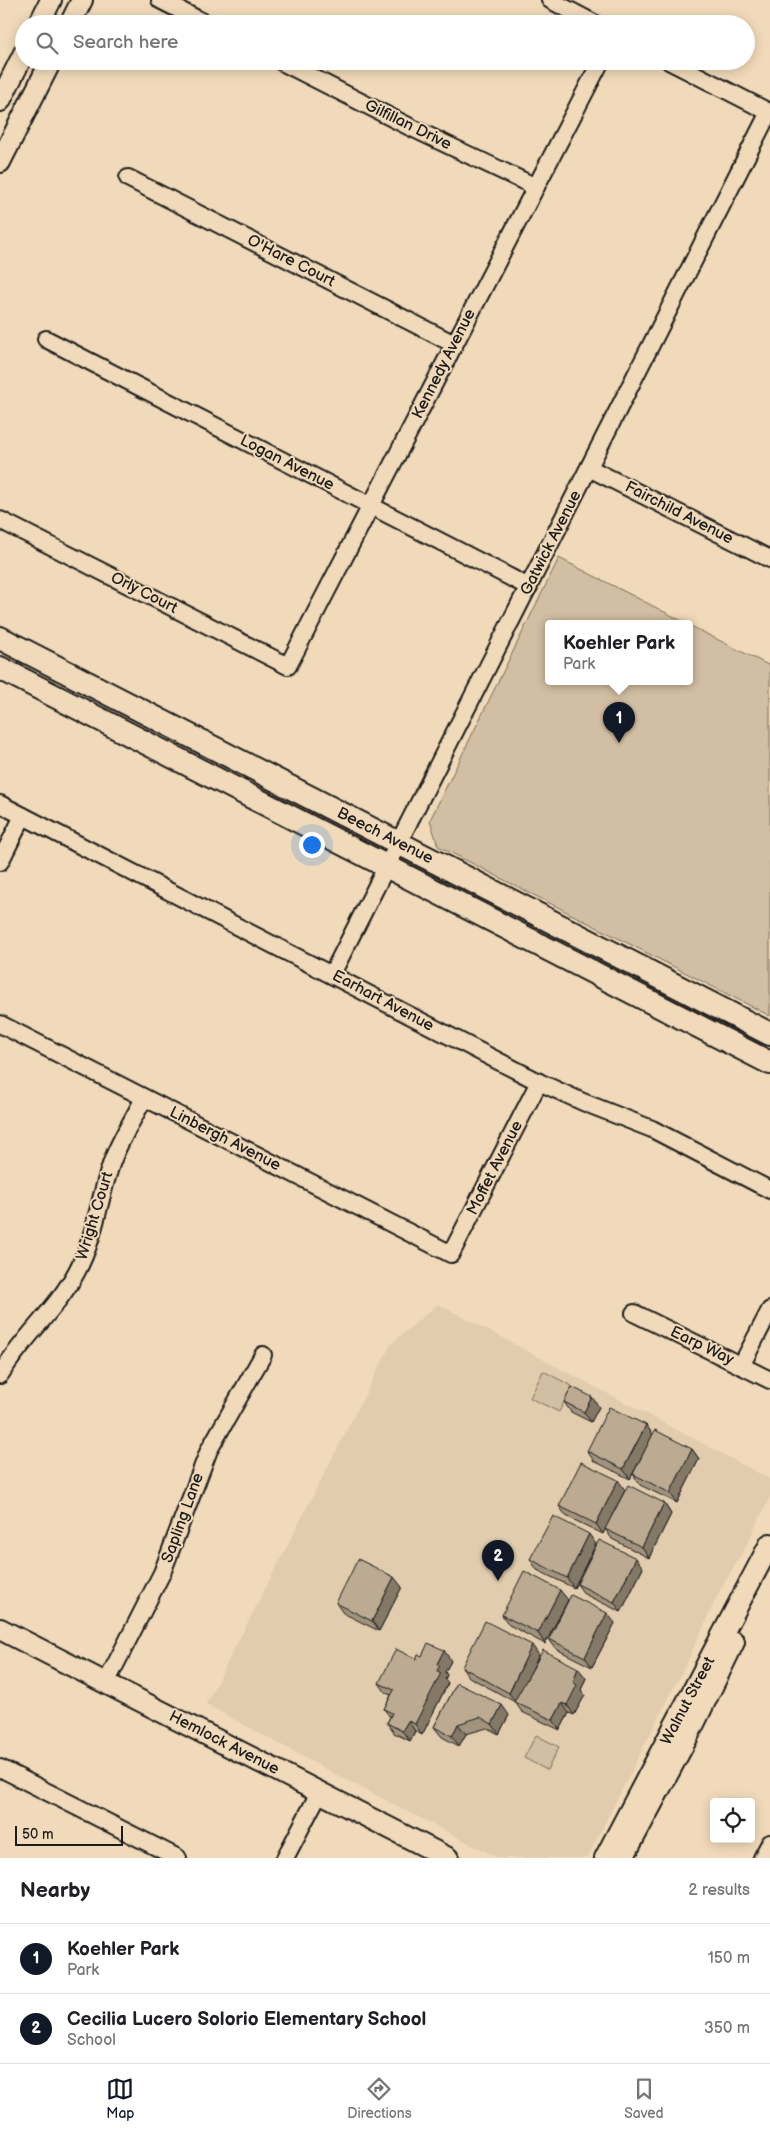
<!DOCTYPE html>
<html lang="en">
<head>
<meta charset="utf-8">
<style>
	body { margin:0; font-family:"Balsamiq Sans",sans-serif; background:#f6f6f6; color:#202124 }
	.controls { position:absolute; right:15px; bottom:15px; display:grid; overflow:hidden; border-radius:5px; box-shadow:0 2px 12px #0003 }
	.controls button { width:45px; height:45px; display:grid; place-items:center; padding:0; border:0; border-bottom:1px solid #e0e0e0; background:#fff; color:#202124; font:25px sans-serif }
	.scale { position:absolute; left:15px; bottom:12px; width:108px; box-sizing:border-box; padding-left:5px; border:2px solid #1c1c1c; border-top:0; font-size:14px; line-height:18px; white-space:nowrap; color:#1c1c1c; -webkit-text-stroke:4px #f1dab9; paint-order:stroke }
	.you { position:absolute; left:311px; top:844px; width:18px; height:18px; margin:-12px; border:4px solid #fff; border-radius:50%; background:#1a73e8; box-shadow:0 0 0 8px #1a73e833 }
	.badge { display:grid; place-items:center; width:32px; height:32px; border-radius:50%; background:#111827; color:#fff; font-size:16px; font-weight:700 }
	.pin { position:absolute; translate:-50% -41px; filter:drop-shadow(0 1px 2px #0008) }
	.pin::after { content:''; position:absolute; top:26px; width:18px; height:15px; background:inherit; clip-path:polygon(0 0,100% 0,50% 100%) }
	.popup { position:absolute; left:545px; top:620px; width:148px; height:65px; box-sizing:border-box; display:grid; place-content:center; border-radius:5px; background:#fff; filter:drop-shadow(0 1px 4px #0005); font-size:16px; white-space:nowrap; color:#757577 }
	.popup b { font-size:19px; color:#202124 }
	.popup::after { content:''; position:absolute; left:50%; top:100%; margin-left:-10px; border:10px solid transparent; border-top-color:#fff }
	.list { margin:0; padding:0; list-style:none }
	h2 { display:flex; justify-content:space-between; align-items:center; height:65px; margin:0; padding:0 20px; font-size:21px }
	h2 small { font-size:16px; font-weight:400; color:#757577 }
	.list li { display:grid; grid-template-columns:32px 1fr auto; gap:15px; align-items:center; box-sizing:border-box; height:70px; padding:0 20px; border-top:1px solid #e0e0e0 }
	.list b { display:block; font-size:19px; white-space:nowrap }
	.list p { margin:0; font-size:16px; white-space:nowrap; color:#757577 }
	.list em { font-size:16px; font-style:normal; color:#757577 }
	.icon { flex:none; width:28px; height:28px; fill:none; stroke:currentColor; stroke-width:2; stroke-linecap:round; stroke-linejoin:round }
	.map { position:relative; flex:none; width:770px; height:1858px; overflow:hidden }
	.search { position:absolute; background:#fff; box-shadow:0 2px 12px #0003; left:15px; right:15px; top:15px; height:55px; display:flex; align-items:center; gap:12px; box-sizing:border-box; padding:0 18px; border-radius:28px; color:#757577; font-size:19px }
	.sheet { height:205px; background:#fff }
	nav { display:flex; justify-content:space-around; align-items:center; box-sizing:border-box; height:70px; border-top:1px solid #e0e0e0; background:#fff; font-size:14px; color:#757577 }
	nav a { display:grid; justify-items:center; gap:2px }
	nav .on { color:#111827 }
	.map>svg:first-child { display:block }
</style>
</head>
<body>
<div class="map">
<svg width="770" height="1858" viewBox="0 0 770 1858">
	<rect width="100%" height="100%" fill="#f1dab9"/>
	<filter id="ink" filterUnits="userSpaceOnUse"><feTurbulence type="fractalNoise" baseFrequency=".02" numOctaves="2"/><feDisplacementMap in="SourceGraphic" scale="10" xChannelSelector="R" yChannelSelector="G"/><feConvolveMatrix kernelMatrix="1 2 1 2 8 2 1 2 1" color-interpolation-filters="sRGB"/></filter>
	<g filter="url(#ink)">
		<polygon fill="#e1ccad" points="438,1304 770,1479 770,1497 743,1552 721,1588 688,1660 587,1858 498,1858 344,1779 206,1704 391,1344"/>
		<g fill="#d2bea2" stroke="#776d5f">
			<polygon points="559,558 688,624 549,624 549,682 689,682 689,625 770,666 770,1016 438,846 430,820"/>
			<polygon points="543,1371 572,1386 559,1412 530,1398"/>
			<polygon points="536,1735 559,1747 547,1770 524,1758"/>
		</g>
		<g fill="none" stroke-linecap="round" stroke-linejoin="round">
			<defs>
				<g id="minor">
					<polyline points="160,0 207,24"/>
					<polyline points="550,0 596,24"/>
					<polyline points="280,61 410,127 536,187"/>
					<polyline points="128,178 454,344"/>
					<polyline points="46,339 529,587"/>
					<polyline points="589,468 770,559"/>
					<polyline points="0,520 288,666 601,61"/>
					<polyline points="0,804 539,1082 583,1102 652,1129 770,1190"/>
					<polyline points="0,862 23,816"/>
					<polyline points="332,974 769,112 669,61"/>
					<polyline points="0,1024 451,1254 539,1082"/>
					<polyline points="634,1313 770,1380"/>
					<polyline points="741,1366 770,1310"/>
					<path d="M0,1375C22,1338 57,1309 77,1271C96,1236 99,1196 113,1159C121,1138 134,1118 144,1098"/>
					<polyline points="106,1683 162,1573 209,1450 263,1355"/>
					<polyline points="0,1768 178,1858"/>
					<polyline points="285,1858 320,1791"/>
					<polyline points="762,1858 770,1843"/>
				</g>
				<g id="tertiary">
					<polyline points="39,24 51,0"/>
					<polyline points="70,24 82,0"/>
					<polyline points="0,101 24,53"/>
					<polyline points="0,162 51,61"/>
					<polyline points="0,1629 448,1858"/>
					<polyline points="605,1858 770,1544"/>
					<polyline points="623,1858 688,1736 734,1642"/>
				</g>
				<g id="secondary">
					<polyline points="0,638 770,1034"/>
					<polyline points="0,668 770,1063"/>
				</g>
			</defs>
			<use href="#minor" stroke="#1c1c1c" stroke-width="20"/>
			<use href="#tertiary" stroke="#1c1c1c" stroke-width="24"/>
			<use href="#secondary" stroke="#1c1c1c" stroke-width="26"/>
			<use href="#minor" stroke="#f1dab9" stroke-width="16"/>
			<use href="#tertiary" stroke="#f1dab9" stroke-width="20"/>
			<use href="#secondary" stroke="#f1dab9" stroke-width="22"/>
		</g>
		<g fill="#a2937e" stroke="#1c1c1c">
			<polygon points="564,1402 599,1407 591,1422 571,1412"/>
			<polygon points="646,1425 653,1435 630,1479 594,1461 587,1451"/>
			<polygon points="692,1449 699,1459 677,1503 640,1485 633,1474"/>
			<polygon points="625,1490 664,1503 671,1514 649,1558 612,1539 605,1529 603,1534 566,1516 559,1506"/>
			<polygon points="596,1544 574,1588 537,1570 530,1559"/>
			<polygon points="643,1568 621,1612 584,1594 577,1584"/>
			<polygon points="402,1587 379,1631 343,1613 336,1603"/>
			<polygon points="568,1600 545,1644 509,1625 502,1615"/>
			<polygon points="615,1623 592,1667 556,1649 549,1639"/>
			<polygon points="539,1655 535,1663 586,1678 581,1690 585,1695 574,1715 569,1713 560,1730 522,1712 515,1702 469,1677 462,1667"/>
			<polygon points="422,1656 451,1661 445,1672 447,1675 445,1679 448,1683 422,1735 415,1731 410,1741 394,1733 387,1723 390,1717 384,1709 391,1695 386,1693 379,1683"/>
			<polygon points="457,1683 509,1715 499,1734 487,1728 466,1734 459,1746 442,1737 434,1727"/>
		</g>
		<g fill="#847866" stroke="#1c1c1c">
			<polygon points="592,1397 599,1407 591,1422 584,1412"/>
			<polygon points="646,1425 653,1435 630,1479 623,1469"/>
			<polygon points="692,1449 699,1459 677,1503 670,1493"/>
			<polygon points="618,1480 625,1490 603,1534 596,1524"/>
			<polygon points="664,1503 671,1514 649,1558 642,1547"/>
			<polygon points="589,1534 596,1544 574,1588 567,1578"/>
			<polygon points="636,1558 643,1568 621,1612 614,1602"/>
			<polygon points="394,1577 402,1587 379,1631 372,1621"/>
			<polygon points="560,1590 568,1600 545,1644 538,1633"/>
			<polygon points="607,1613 615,1623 592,1667 585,1657"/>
			<polygon points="532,1645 539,1655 516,1703 509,1693"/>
			<polygon points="444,1650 451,1661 445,1672 447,1675 445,1679 448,1683 422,1735 415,1724 437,1671 437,1664"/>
			<polygon points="578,1668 586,1678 581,1690 585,1695 574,1715 567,1705 573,1682"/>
			<polygon points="562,1703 569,1713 560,1730 553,1720"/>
			<polygon points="502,1705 509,1715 499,1734 492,1724"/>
			<polygon points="408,1721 415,1731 410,1741 402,1731"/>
			<polygon points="458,1724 466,1734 459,1746 452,1736"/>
		</g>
		<g fill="#bcab92" stroke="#1c1c1c">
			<polygon points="572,1387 592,1397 584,1412 564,1402"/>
			<polygon points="609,1407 646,1425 623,1469 587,1451"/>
			<polygon points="655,1430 692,1449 670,1493 633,1474"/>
			<polygon points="581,1462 618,1480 596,1524 559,1506"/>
			<polygon points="628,1485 664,1503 642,1547 605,1529"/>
			<polygon points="553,1516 589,1534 567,1578 530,1559"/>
			<polygon points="599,1540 636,1558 614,1602 577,1584"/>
			<polygon points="358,1559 394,1577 372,1621 336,1603"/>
			<polygon points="524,1571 560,1590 538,1633 502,1615"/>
			<polygon points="571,1595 607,1613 585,1657 549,1639"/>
			<polygon points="485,1621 532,1645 509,1693 462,1667"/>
			<polygon points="428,1643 444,1650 437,1664 440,1665 437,1671 441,1673 415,1724 408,1721 402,1731 387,1723 392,1713 384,1709 394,1690 379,1683 396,1649 416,1659 418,1654 422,1656"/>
			<polygon points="543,1650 578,1668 573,1682 577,1685 567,1705 562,1703 553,1720 514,1702"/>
			<polygon points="457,1683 502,1705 492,1724 480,1717 458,1724 452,1736 434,1727"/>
		</g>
	</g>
	<g text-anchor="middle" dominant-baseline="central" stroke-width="4" stroke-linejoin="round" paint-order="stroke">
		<g font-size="16" fill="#1c1c1c" stroke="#f1dab9">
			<text transform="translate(408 125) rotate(26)">Gilfillan Drive</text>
			<text transform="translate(291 261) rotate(27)">O'Hare Court</text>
			<text transform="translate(444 364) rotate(-63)">Kennedy Avenue</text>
			<text transform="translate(287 463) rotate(27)">Logan Avenue</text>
			<text transform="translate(679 513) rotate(27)">Fairchild Avenue</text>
			<text transform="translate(551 543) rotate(-63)">Gatwick Avenue</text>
			<text transform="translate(144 593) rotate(27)">Orly Court</text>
			<text transform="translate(385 836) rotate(27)">Beech Avenue</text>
			<text transform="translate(383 1001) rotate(28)">Earhart Avenue</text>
			<text transform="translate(225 1139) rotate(27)">Linbergh Avenue</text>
			<text transform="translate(495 1168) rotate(-63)">Moffet Avenue</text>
			<text transform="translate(95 1216) rotate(-73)">Wright Court</text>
			<text transform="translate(702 1346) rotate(26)">Earp Way</text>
			<text transform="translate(183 1518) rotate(-70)">Sapling Lane</text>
			<text transform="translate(688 1701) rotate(-62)">Walnut Street</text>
			<text transform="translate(224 1743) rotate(27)">Hemlock Avenue</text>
		</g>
	</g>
</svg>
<div class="controls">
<button><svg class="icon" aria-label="locate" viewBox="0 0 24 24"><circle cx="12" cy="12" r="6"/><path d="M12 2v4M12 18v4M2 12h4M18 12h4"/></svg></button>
</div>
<div class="scale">50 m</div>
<div class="you"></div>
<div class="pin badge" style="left:619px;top:743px">1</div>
<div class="popup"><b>Koehler Park</b>Park</div>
<div class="pin badge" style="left:498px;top:1581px">2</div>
<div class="search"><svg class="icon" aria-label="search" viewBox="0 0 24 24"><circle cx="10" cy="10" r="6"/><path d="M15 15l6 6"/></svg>Search here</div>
</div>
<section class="sheet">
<h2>Nearby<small>2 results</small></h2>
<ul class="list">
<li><span class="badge">1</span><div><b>Koehler Park</b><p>Park</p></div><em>150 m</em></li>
<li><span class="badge">2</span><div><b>Cecilia Lucero Solorio Elementary School</b><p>School</p></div><em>350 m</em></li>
</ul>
</section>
<nav>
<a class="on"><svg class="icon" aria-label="map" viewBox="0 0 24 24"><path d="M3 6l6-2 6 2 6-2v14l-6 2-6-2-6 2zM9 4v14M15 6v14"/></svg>Map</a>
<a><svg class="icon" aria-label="directions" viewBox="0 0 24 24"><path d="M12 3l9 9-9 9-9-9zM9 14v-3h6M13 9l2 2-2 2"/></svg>Directions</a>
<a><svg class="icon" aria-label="saved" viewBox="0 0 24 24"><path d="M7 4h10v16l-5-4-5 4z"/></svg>Saved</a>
</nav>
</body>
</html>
